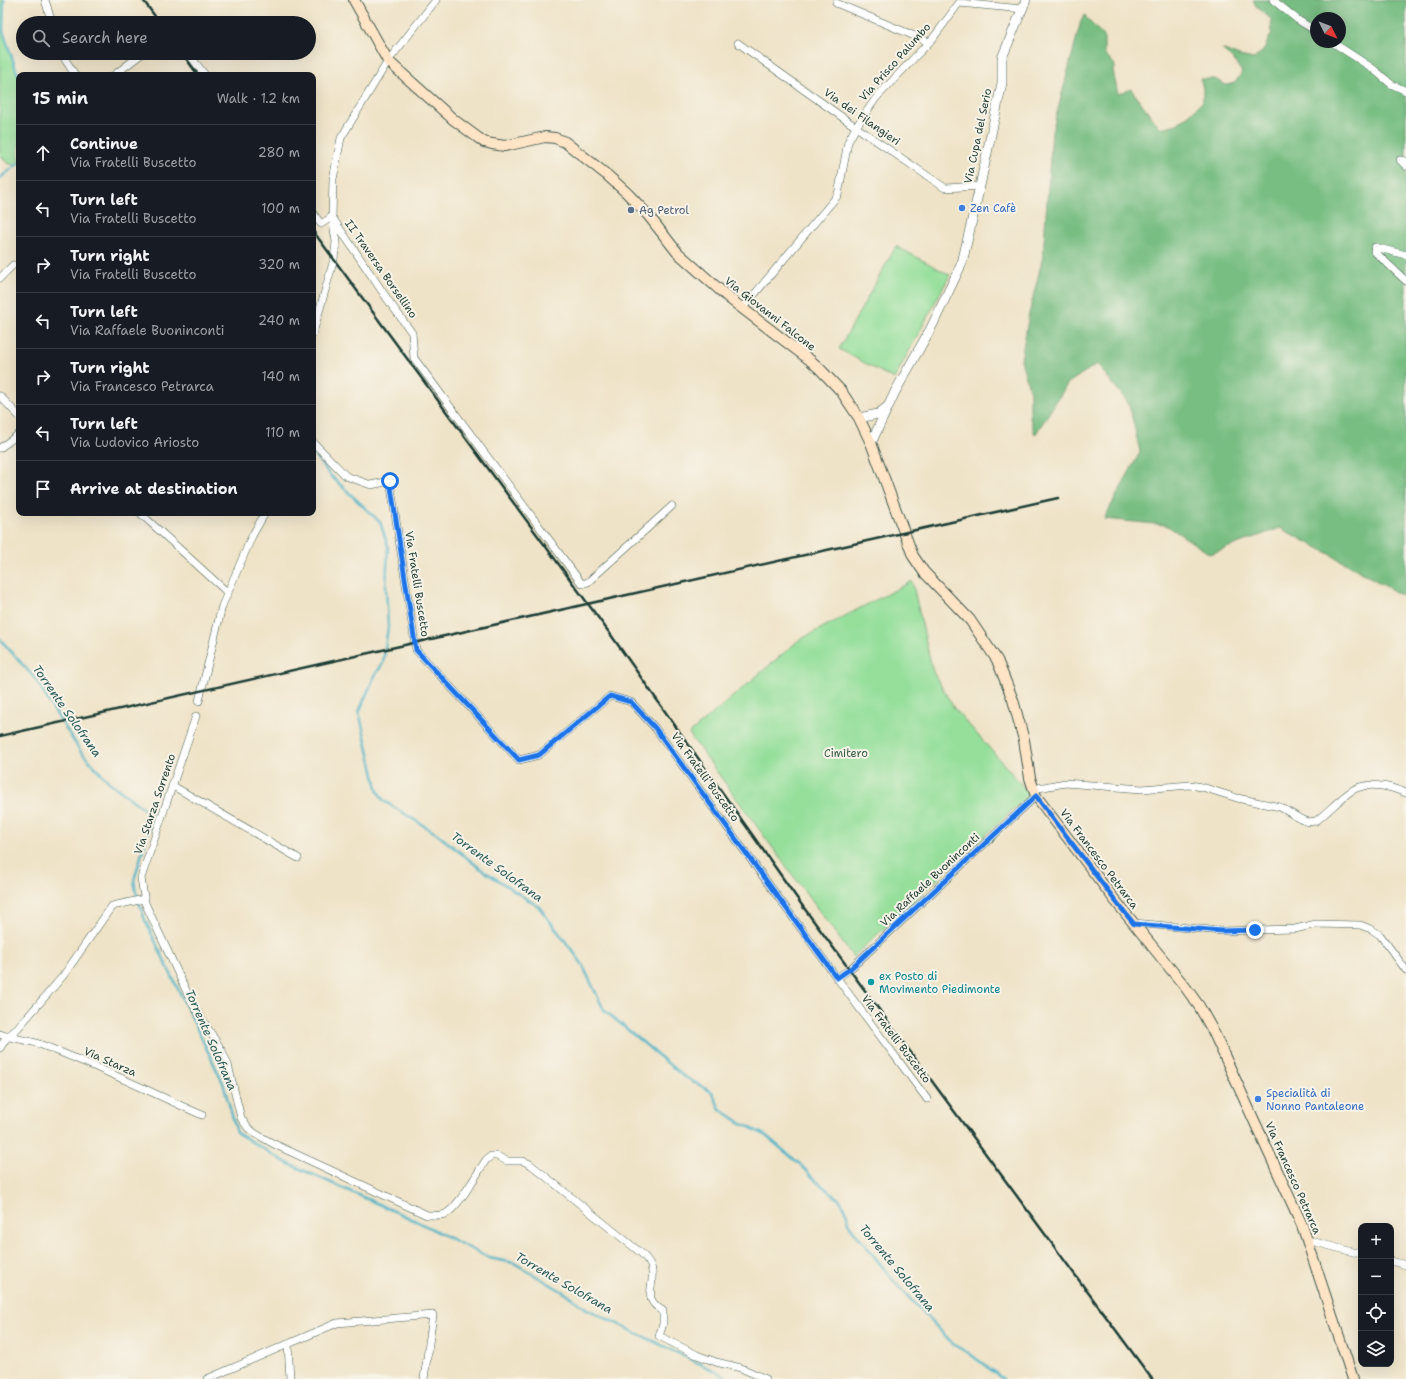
<!DOCTYPE html>
<html lang="en">
<head>
<meta charset="utf-8">
<style>
	body { margin:0; font-family:"Shantell Sans",sans-serif; background:#20242c; color:#f1f3f6 }
	.controls { position:absolute; right:12px; bottom:12px; display:grid; overflow:hidden; border-radius:8px; box-shadow:0 4px 16px #0002 }
	.controls button { width:36px; height:36px; display:grid; place-items:center; padding:0; border:0; border-bottom:1px solid #363941; background:#171b24; color:#f1f3f6; font:20px sans-serif }
	.compass { position:absolute; left:1310px; top:12px; width:36px; height:36px; border-radius:50%; background:#171b24; box-shadow:0 4px 16px #0002; rotate:132deg }
	.stop { position:absolute; width:12px; height:12px; margin:-9px; border:3px solid #1a73e8; border-radius:50%; background:#fff }
	.stop.end { background:#1a73e8; border-color:#fff; box-shadow:0 1px 4px #0008 }
	.list { margin:0; padding:0; list-style:none }
	h2 { display:flex; justify-content:space-between; align-items:center; height:52px; margin:0; padding:0 16px; font-size:17px }
	h2 small { font-size:13px; font-weight:400; color:#9ea1a6 }
	.list li { display:grid; grid-template-columns:26px 1fr auto; gap:12px; align-items:center; box-sizing:border-box; height:56px; padding:0 16px; border-top:1px solid #363941 }
	.list b { display:block; font-size:15px; white-space:nowrap }
	.list p { margin:0; font-size:13px; white-space:nowrap; color:#9ea1a6 }
	.list em { font-size:13px; font-style:normal; color:#9ea1a6 }
	.icon { flex:none; width:22px; height:22px; fill:none; stroke:currentColor; stroke-width:2; stroke-linecap:round; stroke-linejoin:round }
	.map { position:relative; flex:none; width:1406px; height:1379px; overflow:hidden }
	.search { position:absolute; background:#171b24; box-shadow:0 4px 16px #0002; left:16px; top:16px; width:300px; height:44px; display:flex; align-items:center; gap:10px; box-sizing:border-box; padding:0 14px; border-radius:22px; color:#9ea1a6; font-size:15px }
	.panel { position:absolute; background:#171b24; box-shadow:0 4px 16px #0002; left:16px; top:72px; width:300px; height:444px; border-radius:8px }
	.map>svg:first-child { display:block }
</style>
</head>
<body>
<div class="map">
<svg width="1406" height="1379" viewBox="0 0 1406 1379">
	<rect width="100%" height="100%" fill="#f7f3e8"/>
	<filter id="ink" filterUnits="userSpaceOnUse"><feTurbulence type="fractalNoise" baseFrequency=".025" numOctaves="2"/><feDisplacementMap in="SourceGraphic" scale="8" xChannelSelector="R" yChannelSelector="G"/><feConvolveMatrix kernelMatrix="1 2 1 2 8 2 1 2 1" color-interpolation-filters="sRGB"/></filter>
	<filter id="wash" filterUnits="userSpaceOnUse"><feTurbulence type="fractalNoise" baseFrequency=".012" numOctaves="4" result="noise"/><feDisplacementMap in="SourceGraphic" scale="16" xChannelSelector="R" yChannelSelector="G"/><feGaussianBlur stdDeviation="0.9" result="paint"/><feColorMatrix in="noise" values="0 0 0 0 0 0 0 0 0 0 0 0 0 0 0 0 0 1.4 0 .05"/><feComposite in="paint" operator="in"/></filter>
	<g filter="url(#wash)">
		<rect width="100%" height="100%" fill="#efe3c7"/>
		<g fill="#95df9b" stroke="#5a8e68">
			<polygon points="0,0 4,0 3,31 19,78 19,163 16,166 7,163 0,154"/>
			<polygon points="896,246 950,275 894,379 839,349"/>
			<polygon points="912,581 933,672 954,708 1030,794 853,957 689,734 799,640"/>
		</g>
		<path fill="#78be83" stroke="#4c7e5c" fill-rule="evenodd" d="M1253,0H1406V598L1328,553L1280,528L1210,554L1166,525L1104,519L1140,452L1129,404L1097,364L1068,383L1035,435L1030,418V392L1021,360L1029,314L1043,256L1052,132L1081,21L1085,15L1087,19L1104,36V53L1115,65L1113,71L1118,94L1131,89L1160,128L1177,124L1190,114L1203,101V88L1200,79H1215L1226,85L1235,83L1242,72L1235,62L1222,49L1239,56L1254,59L1264,50L1272,32L1271,19L1256,6ZM1316,18H1340V42H1316Z"/>
		<g fill="none" stroke-linecap="round" stroke-linejoin="round">
			<g stroke="#48b2c6" stroke-width="2.5">
				<polyline points="4,0 3,31 19,78"/>
				<polyline points="0,178 19,163"/>
				<polyline points="313,454 331,476 380,522 388,546 386,587 388,627 383,663 374,677 359,712 378,792 384,801 437,834 481,869 539,907 581,962 604,1010 683,1076 712,1092 720,1109 739,1122 765,1135 801,1165 816,1181 840,1200 845,1208 850,1226 897,1285 954,1345 970,1354 1003,1379"/>
				<polyline points="0,639 37,681 54,710 81,752 109,782 153,816 134,880 136,892 145,920 223,1083 237,1133 287,1163 416,1221 489,1258 514,1263 565,1293 587,1309 731,1379"/>
			</g>
		</g>
	</g>
	<g filter="url(#ink)">
		<g fill="none" stroke-linecap="round" stroke-linejoin="round">
			<defs>
				<g id="minor">
					<polyline points="45,0 52,23"/>
					<polyline points="1273,0 1298,20 1316,31"/>
					<polyline points="836,3 929,42"/>
					<polyline points="1332,42 1372,68 1391,84 1406,91"/>
					<polyline points="738,43 856,127 945,188 980,186"/>
					<polyline points="61,53 75,75"/>
					<polyline points="188,53 205,75"/>
					<polyline points="114,75 143,53"/>
					<polyline points="1406,161 1400,160 1406,166"/>
					<polyline points="313,213 321,224 332,217"/>
					<polyline points="332,217 388,300 412,333 414,358 582,584 588,582 672,506"/>
					<polyline points="1406,255 1375,247 1374,251 1406,281"/>
					<polyline points="0,278 13,265"/>
					<polyline points="742,309 838,195 848,142 856,127 876,98 934,37 959,3 1023,9"/>
					<polyline points="313,333 334,259 336,242 332,217 333,179 341,138 388,61 436,0"/>
					<polyline points="0,396 19,416"/>
					<polyline points="313,442 346,476 371,485 390,481 416,650 519,760 539,755 610,696 631,702 655,728 837,978 927,1099"/>
					<polyline points="0,448 19,434"/>
					<polyline points="140,513 228,593"/>
					<polyline points="199,701 222,606 252,536 265,513"/>
					<path d="M196,716L141,878L145,903L192,1003L222,1051L228,1065L241,1118L248,1128L256,1134L274,1144L427,1215C432,1215 440,1216 445,1214C457,1210 478,1172 486,1160L491,1156H497L507,1161H523L530,1164L641,1253C646,1258 652,1264 652,1272C654,1290 642,1298 663,1311V1324L659,1336L697,1355L716,1362L741,1368L766,1379"/>
					<polyline points="173,786 298,858"/>
					<path d="M1033,789L1065,783L1142,789L1190,785L1202,787L1237,798L1280,807L1299,818L1308,822L1316,821C1327,813 1347,791 1357,788C1372,782 1392,787 1406,793"/>
					<polyline points="1134,923 1222,931 1295,929 1316,924 1360,925 1371,929 1380,935 1406,970"/>
					<polyline points="837,978 850,969 1036,796"/>
					<path d="M0,1034C12,1039 26,1039 39,1044C94,1064 148,1091 202,1115"/>
					<polyline points="0,1048 7,1037 18,1028 63,976 112,906 144,899"/>
					<polyline points="1307,1240 1361,1254"/>
					<polyline points="1391,1261 1406,1265"/>
					<polyline points="288,1344 290,1379"/>
					<polyline points="207,1379 337,1323 433,1315 424,1379"/>
				</g>
				<g id="tertiary">
					<polyline points="859,418 878,414 887,407"/>
					<polyline points="871,443 895,392 931,328 962,263 980,186 1002,83 1002,58 1026,0"/>
				</g>
				<polyline id="secondary" points="354,0 388,61 454,120 477,137 484,142 492,144 505,146 545,137 555,138 565,142 607,175 627,193 648,215 677,252 730,299 810,360 820,369 841,391 859,418 871,443 913,556 924,572 970,620 997,660 1013,700 1024,740 1030,778 1036,796 1114,899 1186,988 1199,1006 1213,1031 1302,1225 1353,1379"/>
			</defs>
			<use href="#minor" stroke="#3e564a" stroke-width="8"/>
			<use href="#tertiary" stroke="#3e564a" stroke-width="10"/>
			<use href="#secondary" stroke="#3e564a" stroke-width="12"/>
			<use href="#minor" stroke="#fff" stroke-width="7"/>
			<use href="#tertiary" stroke="#fff" stroke-width="9"/>
			<use href="#secondary" stroke="#ffe4c6" stroke-width="10"/>
			<g stroke="#1f3d34" stroke-width="2.5">
				<polyline points="143,0 160,23"/>
				<polyline points="182,53 198,75"/>
				<polyline points="313,231 611,635 804,908 1152,1379"/>
				<polyline points="0,736 1058,498"/>
			</g>
		</g>
	</g>
	<g fill="none" stroke-linecap="round" stroke-linejoin="round" filter="url(#ink)">
		<polyline stroke="#1a73e8" stroke-width="5" points="390,481 416,650 519,760 539,755 610,696 631,702 655,728 837,978 850,969 1036,796 1114,899 1134,924 1222,931 1255,930"/>
	</g>
	<g fill="#3f7fe0" stroke="#f7f3e8" stroke-width="1.5">
		<circle cx="962" cy="208" r="4"/>
		<circle cx="1258" cy="1099" r="4"/>
	</g>
	<circle fill="#5c6f8a" stroke="#f7f3e8" stroke-width="1.5" cx="631" cy="210" r="4"/>
	<circle fill="#0f9aa8" stroke="#f7f3e8" stroke-width="1.5" cx="871" cy="982" r="4"/>
	<g text-anchor="middle" dominant-baseline="central" stroke-width="4" stroke-linejoin="round" paint-order="stroke">
		<g font-size="11" fill="#1f3d34" stroke="#f7f3e8">
			<text transform="translate(895 62) rotate(-48)">Via Prisco Palumbo</text>
			<text transform="translate(862 117) rotate(35)">Via dei Filangieri</text>
			<text transform="translate(978 136) rotate(-78)">Via Cupa del Serio</text>
			<text transform="translate(381 269) rotate(55)">II Traversa Borsellino</text>
			<text transform="translate(770 314) rotate(38)">Via Giovanni Falcone</text>
			<text transform="translate(417 584) rotate(81)">Via Fratelli Buscetto</text>
			<text transform="translate(705 777) rotate(54)">Via Fratelli Buscetto</text>
			<text transform="translate(155 804) rotate(-71)">Via Starza Sorrento</text>
			<text transform="translate(1099 859) rotate(53)">Via Francesco Petrarca</text>
			<text transform="translate(930 880) rotate(-43)">Via Raffaele Buoninconti</text>
			<text transform="translate(896 1039) rotate(53)">Via Fratelli Buscetto</text>
			<text transform="translate(110 1062) rotate(24)">Via Starza</text>
			<text transform="translate(1293 1178) rotate(66)">Via Francesco Petrarca</text>
		</g>
		<g font-size="11" fill="#366cbe" stroke="#f7f3e8" text-anchor="start">
			<text x="970" y="208">Zen Cafè</text>
			<text x="1266" y="1093">Specialità di<tspan x="1266" dy="13">Nonno Pantaleone</tspan></text>
		</g>
		<g font-size="11" fill="#4e5e75" stroke="#f7f3e8" text-anchor="start">
			<text x="639" y="210">Ag Petrol</text>
		</g>
		<g font-size="11" fill="#375d49" stroke="#f7f3e8">
			<text x="846" y="753">Cimitero</text>
		</g>
		<g font-size="11" fill="#0d838f" stroke="#f7f3e8" text-anchor="start">
			<text x="879" y="976">ex Posto di<tspan x="879" dy="13">Movimento Piedimonte</tspan></text>
		</g>
		<g font-size="12" font-style="italic" fill="#295a58" stroke="#f7f3e8">
			<text transform="translate(67 711) rotate(55)">Torrente Solofrana</text>
			<text transform="translate(497 867) rotate(36)">Torrente Solofrana</text>
			<text transform="translate(211 1040) rotate(66)">Torrente Solofrana</text>
			<text transform="translate(897 1268) rotate(50)">Torrente Solofrana</text>
			<text transform="translate(564 1283) rotate(30)">Torrente Solofrana</text>
		</g>
	</g>
</svg>
<div class="controls">
<button>+</button>
<button>−</button>
<button><svg class="icon" aria-label="locate" viewBox="0 0 24 24"><circle cx="12" cy="12" r="6"/><path d="M12 2v4M12 18v4M2 12h4M18 12h4"/></svg></button>
<button><svg class="icon" aria-label="layers" viewBox="0 0 24 24"><path d="M12 4l9 5-9 5-9-5zM3 14l9 5 9-5"/></svg></button>
</div>
<svg class="compass" viewBox="-18 -18 36 36"><path d="M0-13l5 13h-10z" fill="#e53935"/><path d="M0 13l5-13h-10z" fill="#9ea1a6"/></svg>
<div class="stop" style="left:390px;top:481px"></div>
<div class="stop end" style="left:1255px;top:930px"></div>
<div class="search"><svg class="icon" aria-label="search" viewBox="0 0 24 24"><circle cx="10" cy="10" r="6"/><path d="M15 15l6 6"/></svg>Search here</div>
<section class="panel">
<h2>15 min<small>Walk · 1.2 km</small></h2>
<ul class="list">
<li><svg class="icon" aria-label="ahead" viewBox="0 0 24 24"><path d="M12 20V5M6 11l6-6 6 6"/></svg><div><b>Continue</b><p>Via Fratelli Buscetto</p></div><em>280 m</em></li>
<li><svg class="icon" aria-label="left" viewBox="0 0 24 24"><path d="M17 20v-9H6M10 6l-5 5 5 5"/></svg><div><b>Turn left</b><p>Via Fratelli Buscetto</p></div><em>100 m</em></li>
<li><svg class="icon" aria-label="right" viewBox="0 0 24 24"><path d="M7 20v-9h11M14 6l5 5-5 5"/></svg><div><b>Turn right</b><p>Via Fratelli Buscetto</p></div><em>320 m</em></li>
<li><svg class="icon" aria-label="left" viewBox="0 0 24 24"><path d="M17 20v-9H6M10 6l-5 5 5 5"/></svg><div><b>Turn left</b><p>Via Raffaele Buoninconti</p></div><em>240 m</em></li>
<li><svg class="icon" aria-label="right" viewBox="0 0 24 24"><path d="M7 20v-9h11M14 6l5 5-5 5"/></svg><div><b>Turn right</b><p>Via Francesco Petrarca</p></div><em>140 m</em></li>
<li><svg class="icon" aria-label="left" viewBox="0 0 24 24"><path d="M17 20v-9H6M10 6l-5 5 5 5"/></svg><div><b>Turn left</b><p>Via Ludovico Ariosto</p></div><em>110 m</em></li>
<li><svg class="icon" aria-label="arrive" viewBox="0 0 24 24"><path d="M6 21V4h12l-3 4 3 4H6"/></svg><div><b>Arrive at destination</b></div></li>
</ul>
</section>
</div>
</body>
</html>
